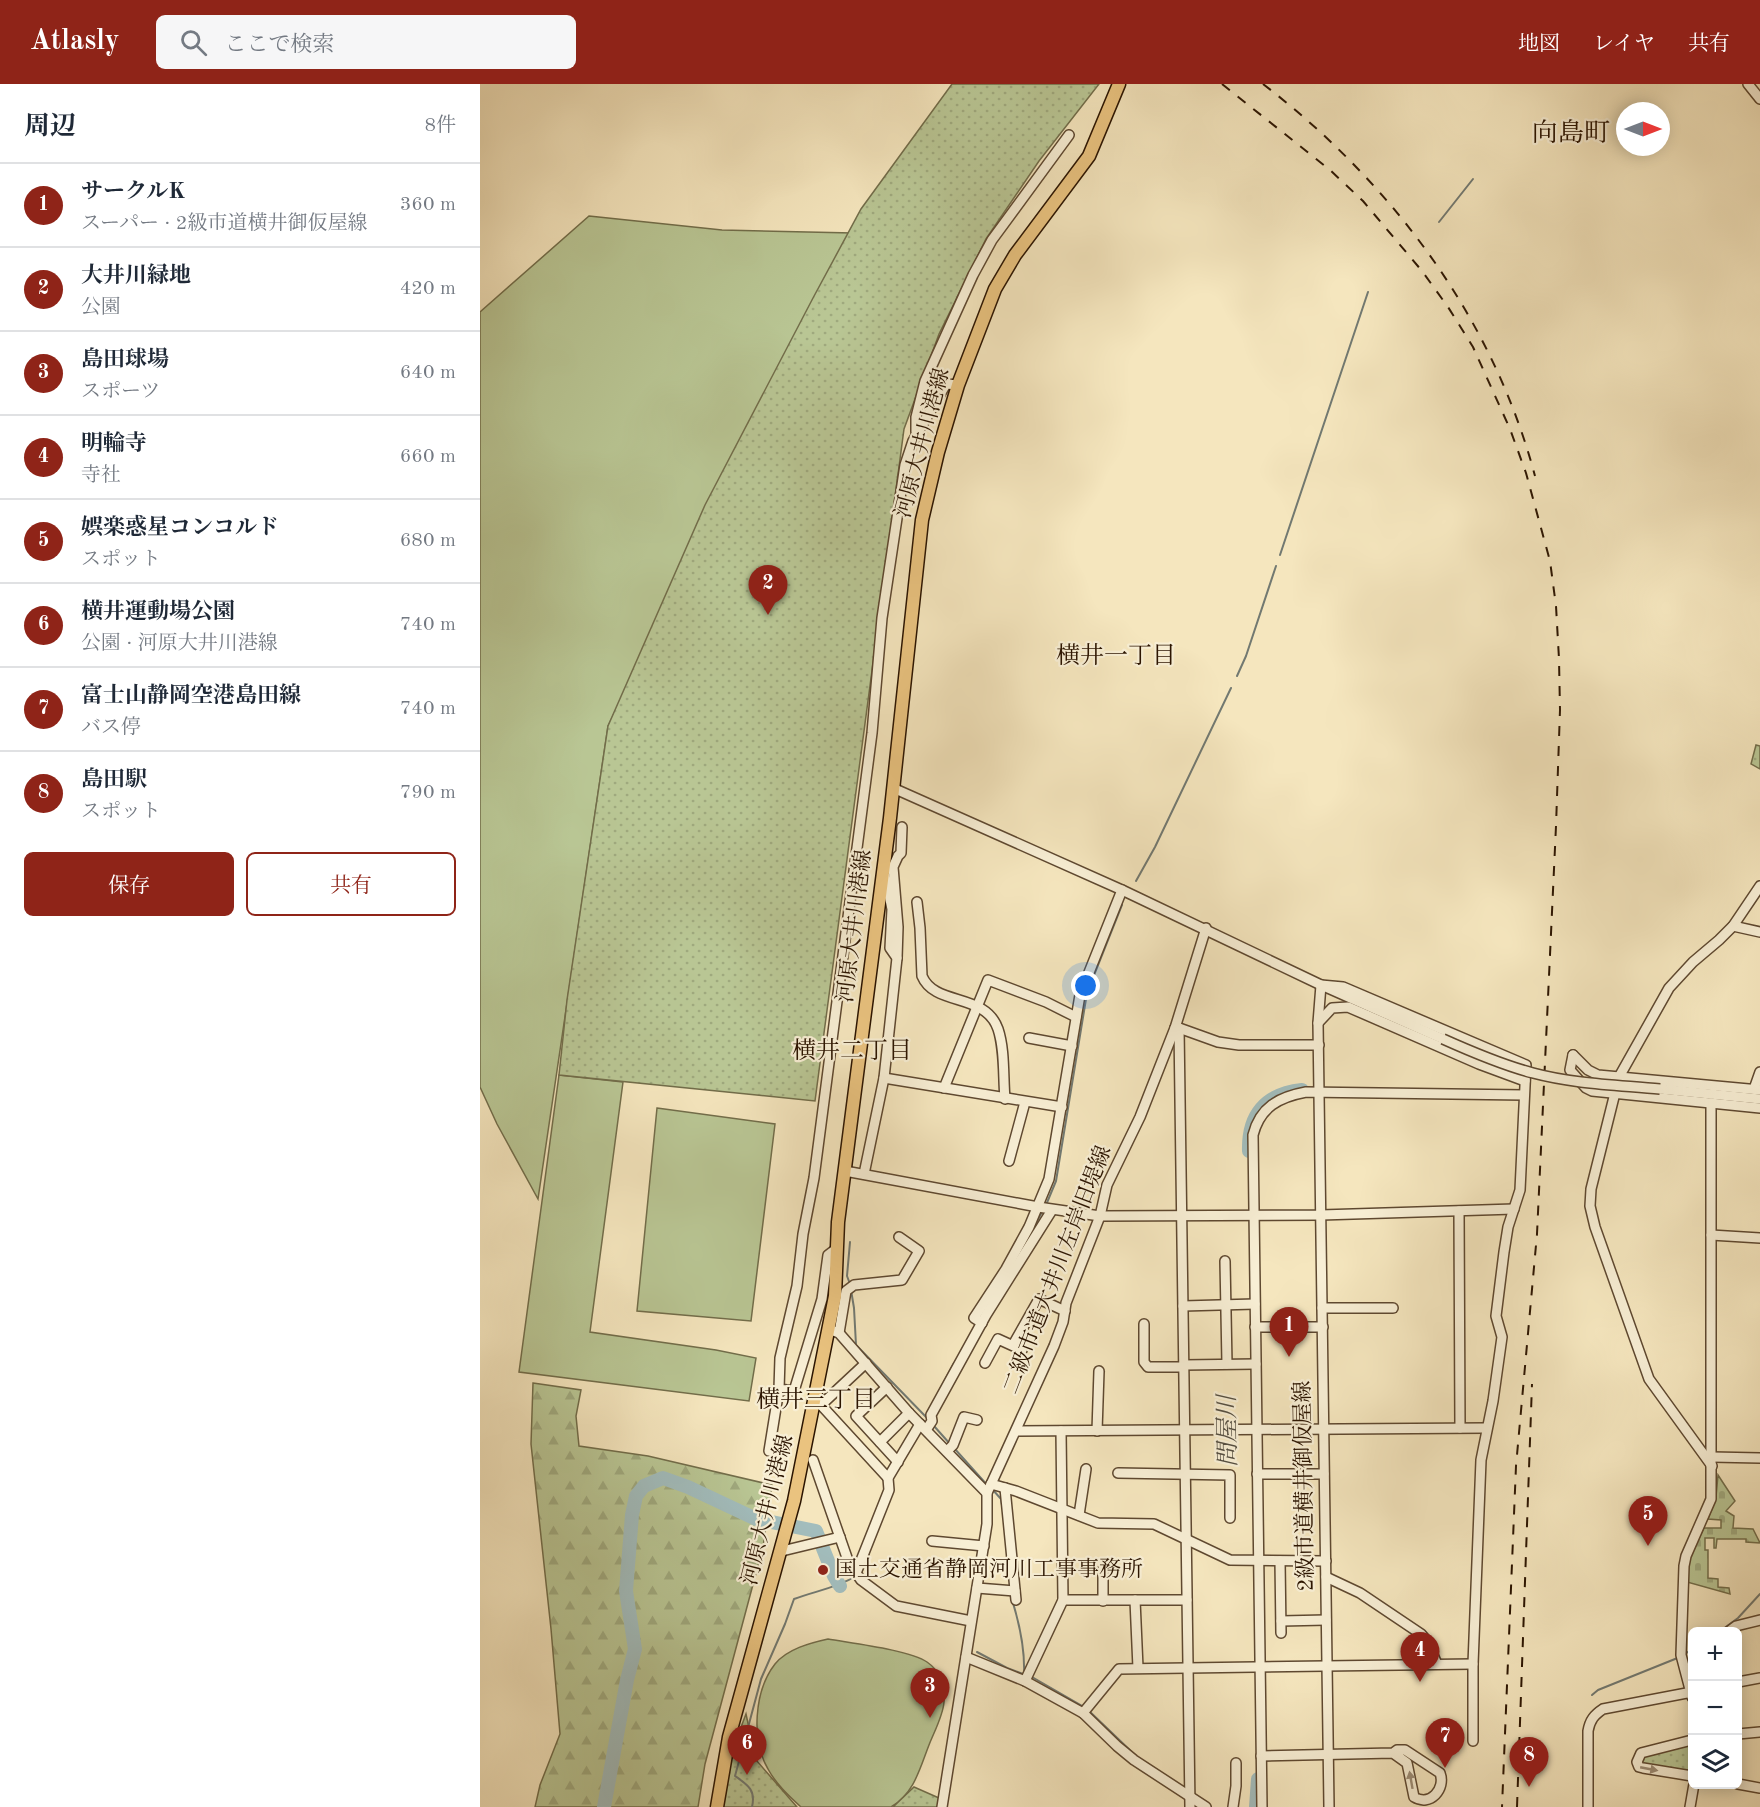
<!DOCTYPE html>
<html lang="ja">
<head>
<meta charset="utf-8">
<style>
	body { margin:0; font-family:"Old Standard TT","Noto Serif JP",serif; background:#f6f6f7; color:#1f2937 }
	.controls { position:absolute; right:18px; bottom:18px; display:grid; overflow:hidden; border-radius:9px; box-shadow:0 3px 15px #0003 }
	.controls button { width:54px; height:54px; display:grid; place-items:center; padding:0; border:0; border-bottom:2px solid #e0e1e3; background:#fff; color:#1f2937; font:30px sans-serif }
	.compass { position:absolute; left:1136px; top:18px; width:54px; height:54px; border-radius:50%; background:#fff; box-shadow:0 3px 15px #0003; rotate:90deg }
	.you { position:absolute; left:606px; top:902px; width:21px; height:21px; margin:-15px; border:4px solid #fff; border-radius:50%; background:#1a73e8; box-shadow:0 0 0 9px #1a73e833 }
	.badge { display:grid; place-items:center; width:39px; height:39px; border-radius:50%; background:#8f2418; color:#fff; font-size:20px; font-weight:700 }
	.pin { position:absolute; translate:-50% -50px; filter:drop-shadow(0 2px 3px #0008) }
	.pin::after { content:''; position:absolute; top:32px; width:21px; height:18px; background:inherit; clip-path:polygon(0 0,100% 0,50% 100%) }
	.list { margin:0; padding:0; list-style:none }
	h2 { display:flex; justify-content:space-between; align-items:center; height:78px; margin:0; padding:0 24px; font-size:26px }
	h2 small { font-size:20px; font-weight:400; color:#747a83 }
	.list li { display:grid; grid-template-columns:39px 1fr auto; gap:18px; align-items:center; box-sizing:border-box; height:84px; padding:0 24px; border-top:2px solid #e0e1e3 }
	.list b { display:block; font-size:22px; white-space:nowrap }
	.list p { margin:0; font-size:20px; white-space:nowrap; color:#747a83 }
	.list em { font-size:20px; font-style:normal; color:#747a83 }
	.actions { display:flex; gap:12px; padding:18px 24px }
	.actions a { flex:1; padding:14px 0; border:2px solid #8f2418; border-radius:9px; text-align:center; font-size:21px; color:#8f2418 }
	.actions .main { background:#8f2418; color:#fff }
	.icon { flex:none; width:33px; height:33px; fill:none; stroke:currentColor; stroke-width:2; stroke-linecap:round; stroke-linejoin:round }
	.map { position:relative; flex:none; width:1280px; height:1723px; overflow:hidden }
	header { display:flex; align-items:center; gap:36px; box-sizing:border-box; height:84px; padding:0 30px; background:#8f2418; color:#fff }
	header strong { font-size:28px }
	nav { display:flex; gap:33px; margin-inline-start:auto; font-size:21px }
	.search { width:420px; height:54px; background:#f6f6f7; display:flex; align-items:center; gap:15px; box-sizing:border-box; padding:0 21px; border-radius:9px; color:#747a83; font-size:22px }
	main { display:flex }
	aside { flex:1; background:#fff }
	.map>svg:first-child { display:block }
</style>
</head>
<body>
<header>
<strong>Atlasly</strong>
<div class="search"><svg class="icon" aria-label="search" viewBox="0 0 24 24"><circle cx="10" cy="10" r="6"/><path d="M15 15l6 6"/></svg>ここで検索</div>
<nav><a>地図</a><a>レイヤ</a><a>共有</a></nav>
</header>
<main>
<aside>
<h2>周辺<small>8件</small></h2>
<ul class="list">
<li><span class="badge">1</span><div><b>サークルK</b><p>スーパー · 2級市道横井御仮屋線</p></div><em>360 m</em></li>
<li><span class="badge">2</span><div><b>大井川緑地</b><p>公園</p></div><em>420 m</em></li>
<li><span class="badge">3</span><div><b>島田球場</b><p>スポーツ</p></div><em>640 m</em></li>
<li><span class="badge">4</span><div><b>明輪寺</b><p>寺社</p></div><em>660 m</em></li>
<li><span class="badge">5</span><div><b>娯楽惑星コンコルド</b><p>スポット</p></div><em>680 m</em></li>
<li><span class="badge">6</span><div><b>横井運動場公園</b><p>公園 · 河原大井川港線</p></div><em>740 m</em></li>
<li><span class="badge">7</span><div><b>富士山静岡空港島田線</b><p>バス停</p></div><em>740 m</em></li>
<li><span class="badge">8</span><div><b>島田駅</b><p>スポット</p></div><em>790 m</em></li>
</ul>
<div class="actions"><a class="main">保存</a><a>共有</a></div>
</aside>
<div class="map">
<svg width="1280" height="1723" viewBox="0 0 1280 1723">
	<defs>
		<pattern id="forest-firs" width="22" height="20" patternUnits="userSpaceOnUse" patternTransform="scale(1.5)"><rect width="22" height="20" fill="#b9c694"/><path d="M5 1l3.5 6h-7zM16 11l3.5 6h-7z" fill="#9fa97e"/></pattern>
		<pattern id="cemetery-stones" width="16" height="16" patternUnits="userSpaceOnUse" patternTransform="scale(1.5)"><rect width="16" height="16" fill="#b9c694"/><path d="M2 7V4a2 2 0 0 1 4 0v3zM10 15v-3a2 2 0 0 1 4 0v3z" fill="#9fa97e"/></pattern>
		<pattern id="park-dots" width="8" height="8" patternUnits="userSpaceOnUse" patternTransform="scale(1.5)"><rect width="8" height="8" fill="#b9c694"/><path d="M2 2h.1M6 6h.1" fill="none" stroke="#9fa97e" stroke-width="1.8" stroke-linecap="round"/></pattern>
	</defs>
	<rect width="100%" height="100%" fill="#f5e6be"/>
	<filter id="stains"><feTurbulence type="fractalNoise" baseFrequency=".00333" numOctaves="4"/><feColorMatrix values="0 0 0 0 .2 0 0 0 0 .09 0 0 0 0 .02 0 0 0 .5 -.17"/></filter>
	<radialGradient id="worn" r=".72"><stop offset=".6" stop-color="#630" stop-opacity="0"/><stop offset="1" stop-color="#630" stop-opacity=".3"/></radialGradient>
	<g fill="#b9c694" stroke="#726d4a" stroke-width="1.5">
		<polygon points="109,132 242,146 372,149 128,642 58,1115 17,1040 0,1003 0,228"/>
		<polygon points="79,991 143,998 110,1248 236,1266 276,1274 269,1317 39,1288"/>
		<polygon points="177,1024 295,1040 271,1237 157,1227"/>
		<path d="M348,1555C370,1559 430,1566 447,1578C460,1587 465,1602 464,1618C463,1632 454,1648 449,1661C440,1684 434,1710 411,1723H321C309,1712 296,1700 288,1685C271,1656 274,1607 295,1580C307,1565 330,1559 348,1555Z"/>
	</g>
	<polygon fill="url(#forest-firs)" stroke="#726d4a" stroke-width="1.5" points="53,1299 101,1306 96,1332 99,1362 168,1372 292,1401 283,1463 225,1680 218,1723 55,1723 60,1701 80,1650 71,1545 51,1360"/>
	<polygon fill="url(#cemetery-stones)" stroke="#726d4a" stroke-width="1.5" points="1238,1391 1255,1417 1246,1427 1254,1432 1253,1444 1273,1445 1280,1459 1266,1458 1266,1455 1237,1455 1236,1464 1234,1464 1234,1454 1225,1454 1225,1466 1228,1466 1228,1494 1238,1495 1238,1503 1249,1504 1250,1510 1207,1498 1210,1472 1224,1444 1241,1444 1241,1436 1228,1435 1236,1413"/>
	<g fill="url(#park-dots)" stroke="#726d4a" stroke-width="1.5">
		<polygon points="472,0 619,0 559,77 506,155 459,250 424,345 335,1017 79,991 87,916 128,642 225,421 333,214 381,125"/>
		<polygon points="1276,661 1280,662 1280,685 1271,680"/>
		<polygon points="266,1630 276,1676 317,1723 242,1723 249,1675"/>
		<polygon points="1212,1658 1212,1689 1164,1681 1161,1678 1162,1671"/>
		<polygon points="434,1703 459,1714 458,1723 413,1723"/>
	</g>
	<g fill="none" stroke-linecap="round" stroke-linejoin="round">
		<g stroke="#727971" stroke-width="2">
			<polyline points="959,138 993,95"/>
			<polyline points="800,471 888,208"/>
			<polyline points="757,592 766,572 796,482"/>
			<polyline points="656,797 675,763 751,604"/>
			<polyline points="566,1121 576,1097 607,909 642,821"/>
			<polyline points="553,1145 563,1126"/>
			<polyline points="370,1200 367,1192 370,1158"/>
			<polyline points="371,1206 374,1224 376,1261 448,1335"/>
			<polyline points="458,1309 474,1279"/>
			<polyline points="454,1342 470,1360"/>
			<polyline points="474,1364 508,1402"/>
			<polyline points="513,1406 521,1415 522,1421"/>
			<polyline points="381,1489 389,1470"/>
			<path d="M533,1519C540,1542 545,1565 544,1590"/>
			<polyline points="1239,1548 1258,1534 1280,1510"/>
			<polyline points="497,1568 527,1584 543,1590"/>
			<polyline points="1205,1570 1212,1565"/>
			<polyline points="552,1593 604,1623"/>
			<polyline points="1112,1611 1118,1606 1200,1573"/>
			<polyline points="608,1626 656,1672"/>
			<path d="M272,1723C276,1706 268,1701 255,1692L281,1595L305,1540L314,1515C335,1507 357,1504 376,1492"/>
		</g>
		<g stroke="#a2bdbd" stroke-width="14">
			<path d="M769,1067C768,1031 785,1010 822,1006"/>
			<polyline points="124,1723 147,1596 155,1565 146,1507 152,1431 156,1412 164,1402 183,1394 208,1403 276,1435 336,1447 354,1492 360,1502"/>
			<polyline points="776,1723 778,1695"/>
		</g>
		<defs>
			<g id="minor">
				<polyline points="1268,0 1280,15"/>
				<polyline points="436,348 436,333 445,297 493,191 512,156 589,51"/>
				<polyline points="413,704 642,806 841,901 963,955"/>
				<path d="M437,818L440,844L442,892C455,923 505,908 518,945C525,966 523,993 525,1015"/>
				<polyline points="1253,842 1280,848"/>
				<polyline points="417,874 418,843 413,783 418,772 421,769 422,743"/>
				<polyline points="838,939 852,924 868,923 999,980 1045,997"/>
				<polyline points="695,944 699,944 710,1723"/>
				<polyline points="699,944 738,958 759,961 839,961"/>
				<polyline points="549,954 592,962"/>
				<polyline points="1093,971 1090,986 1106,1004 1112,1007 1280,1024"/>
				<polyline points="1093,971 1108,986 1118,991 1280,1006"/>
				<polyline points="404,994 582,1023"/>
				<polyline points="464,1004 508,896 566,918 596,933"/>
				<polyline points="1180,1005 1280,1015"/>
				<polyline points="1274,1005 1280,988"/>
				<polyline points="529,1077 545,1018"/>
				<polyline points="365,1087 558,1123 620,1132 841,1131 1034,1125"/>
				<polyline points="384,1090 404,994 417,874 410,864 412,825 405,792"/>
				<polyline points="979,1127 980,1344"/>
				<polyline points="1231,1151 1280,1154"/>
				<polyline points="356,1165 348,1171 342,1215 314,1307 299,1305 300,1274 317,1202 323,1150 334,1094 392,649 402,534 425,381 433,357 466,300 478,301"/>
				<polyline points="745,1177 747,1280"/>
				<polyline points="703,1222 775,1220"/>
				<polyline points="842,1224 913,1224"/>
				<polyline points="502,1239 494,1234 526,1185 549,1143 569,1095 600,911 642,806"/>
				<polyline points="664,1240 664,1278 668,1283 704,1283"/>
				<polyline points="775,1243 843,1243"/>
				<polyline points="348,1245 359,1249 429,1329 507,1409"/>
				<polyline points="359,1249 366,1207 374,1201 422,1196 439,1167 419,1153"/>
				<polyline points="533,1261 559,1215 585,1227"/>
				<polyline points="386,1279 341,1321 408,1394"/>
				<polyline points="505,1279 518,1255 542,1266"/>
				<polyline points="704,1281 776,1280"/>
				<polyline points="407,1303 376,1332 418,1378"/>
				<polyline points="446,1346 452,1337 451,1331 506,1231 572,1126"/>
				<polyline points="536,1347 1006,1344"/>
				<polyline points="617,1347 619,1287"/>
				<polyline points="400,1358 429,1329"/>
				<polyline points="289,1367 299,1305"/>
				<polyline points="467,1367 473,1361 484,1333 497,1336"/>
				<polyline points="1232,1373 1280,1374"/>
				<polyline points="333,1376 372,1488 376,1489 381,1496 416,1522 491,1537"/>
				<polyline points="1232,1382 1169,1295 1115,1143 1110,1122 1111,1105 1139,993 1189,904 1213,878 1239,856 1253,842 1280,802"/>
				<polyline points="638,1389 750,1391 750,1434"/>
				<polyline points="777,1390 844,1390"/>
				<polyline points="511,1400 536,1407 618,1439 674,1440 750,1476 846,1477"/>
				<polyline points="525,1404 536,1516"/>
				<polyline points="599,1431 606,1385"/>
				<polyline points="452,1457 504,1462"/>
				<polyline points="302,1467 360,1453"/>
				<polyline points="800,1477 801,1549"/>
				<polyline points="623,1485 623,1517"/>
				<polyline points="376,1489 409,1406 408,1394 440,1340"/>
				<polyline points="846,1493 880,1509 941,1550 947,1557 957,1580"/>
				<polyline points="497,1504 535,1507"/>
				<polyline points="583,1516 707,1516"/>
				<polyline points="655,1516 658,1584"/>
				<polyline points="801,1537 846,1536"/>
				<polyline points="1248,1548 1256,1542 1280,1536"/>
				<polyline points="486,1573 545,1597 603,1629 639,1585 993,1580"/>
				<polyline points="545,1597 583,1516 581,1347"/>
				<polyline points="1258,1598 1280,1594"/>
				<polyline points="1212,1613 1201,1571 1204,1482 1206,1472 1231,1415 1231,1019"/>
				<polyline points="603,1629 637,1662 654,1676 726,1723"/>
				<polyline points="1258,1650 1280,1648"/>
				<polyline points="1212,1656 1161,1669 1157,1678 1159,1683 1163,1684 1212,1692"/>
				<path d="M781,1672L913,1669L917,1666H925L960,1689C966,1705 950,1723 934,1713L927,1679L913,1669"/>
				<polyline points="1258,1700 1280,1704"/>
				<polyline points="462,1723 507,1440 507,1409 574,1262 583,1238 586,1219 620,1132 627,1101 660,1033 695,944 726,844"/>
				<polyline points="753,1723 756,1702 756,1679"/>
				<path d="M782,1723L773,1051C780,1023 799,1013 826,1008L1044,1011"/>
				<polyline points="849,1723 838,939 841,901 863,903 1046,981 1040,1106 1028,1143 1024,1168 1016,1232 1022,1253 1013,1317 1001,1376 993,1580 993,1657"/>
				<path d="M1108,1723V1647C1110,1636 1114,1631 1123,1625L1212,1608"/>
				<polyline points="1210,1723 1214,1700"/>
			</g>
			<polyline id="major" points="237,1723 249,1653 314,1417 355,1212 358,1138 410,734 442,436 458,368 478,301 515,205 535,171 609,72 639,0"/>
		</defs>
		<use href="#minor" stroke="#5e4830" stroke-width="12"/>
		<use href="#major" stroke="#2b1400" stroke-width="15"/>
		<use href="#minor" stroke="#f8efd5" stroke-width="9"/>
		<use href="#major" stroke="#eac37f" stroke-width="12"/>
		<g stroke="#2b1400" stroke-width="2" stroke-dasharray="10 10" stroke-linecap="butt">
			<polyline points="742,0 850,86 883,117 942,187 968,223 993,263 1030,345 1046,389 1070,477 1076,522 1079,575 1080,626 1076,742 1057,1150 1036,1382 1022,1723"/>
			<path d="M783,0C912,99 1013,234 1055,392"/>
			<polyline points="1037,1723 1052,1300"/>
		</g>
		<defs>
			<path id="minor-bridge" d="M963,955C992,968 1022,981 1053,989C1094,1000 1138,1001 1180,1005"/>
		</defs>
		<use href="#minor-bridge" stroke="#5e4830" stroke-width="12" stroke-linecap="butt"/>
		<use href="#minor-bridge" stroke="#f8efd5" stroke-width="9"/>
	</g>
	<defs><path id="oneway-solid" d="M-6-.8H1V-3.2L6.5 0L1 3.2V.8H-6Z" transform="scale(1.5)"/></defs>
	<g fill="#9c8c75">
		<use href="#oneway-solid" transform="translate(1169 1685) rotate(11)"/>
		<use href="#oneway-solid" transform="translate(931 1696) rotate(-100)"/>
	</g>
	<circle fill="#8f2418" stroke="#f8efd5" stroke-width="2" cx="343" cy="1486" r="6"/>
	<g text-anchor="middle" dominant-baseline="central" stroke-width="4.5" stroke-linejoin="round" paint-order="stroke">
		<g font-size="22" fill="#2b1400" stroke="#f8efd5">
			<text transform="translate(443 359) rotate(-75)">河原大井川港線</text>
			<text transform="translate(375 842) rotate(-83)">河原大井川港線</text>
			<text transform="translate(578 1186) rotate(-69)">二級市道大井川左岸旧堤線</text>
			<text transform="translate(825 1402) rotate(-91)">2級市道横井御仮屋線</text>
			<text transform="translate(288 1426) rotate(-76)">河原大井川港線</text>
		</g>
		<g font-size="22" fill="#2b1400" stroke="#f8efd5" text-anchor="start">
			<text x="355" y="1486">国土交通省静岡河川工事事務所</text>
		</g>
		<g font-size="24" fill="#2b1400" stroke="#f8efd5">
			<text x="636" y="573">横井一丁目</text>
			<text x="372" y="968">横井二丁目</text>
			<text x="336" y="1317">横井三丁目</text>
		</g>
		<g font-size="24" font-style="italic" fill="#554f42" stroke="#f8efd5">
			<text transform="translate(749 1347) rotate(-91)">問屋川</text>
		</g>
		<g font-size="26" fill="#2b1400" stroke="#f8efd5">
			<text x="1091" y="50">向島町</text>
		</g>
	</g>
	<rect width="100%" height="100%" filter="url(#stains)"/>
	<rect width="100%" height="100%" fill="url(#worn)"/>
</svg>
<div class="controls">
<button>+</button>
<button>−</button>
<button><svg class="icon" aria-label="layers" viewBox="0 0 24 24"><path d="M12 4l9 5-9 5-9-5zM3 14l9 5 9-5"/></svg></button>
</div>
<svg class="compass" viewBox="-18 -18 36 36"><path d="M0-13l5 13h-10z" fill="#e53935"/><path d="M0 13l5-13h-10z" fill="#747a83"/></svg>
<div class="you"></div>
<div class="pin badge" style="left:809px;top:1273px">1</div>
<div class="pin badge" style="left:288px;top:531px">2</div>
<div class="pin badge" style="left:450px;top:1634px">3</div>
<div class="pin badge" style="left:940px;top:1598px">4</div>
<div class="pin badge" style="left:1168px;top:1462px">5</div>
<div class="pin badge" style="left:267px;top:1691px">6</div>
<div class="pin badge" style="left:965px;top:1684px">7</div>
<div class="pin badge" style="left:1049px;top:1703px">8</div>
</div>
</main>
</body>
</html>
